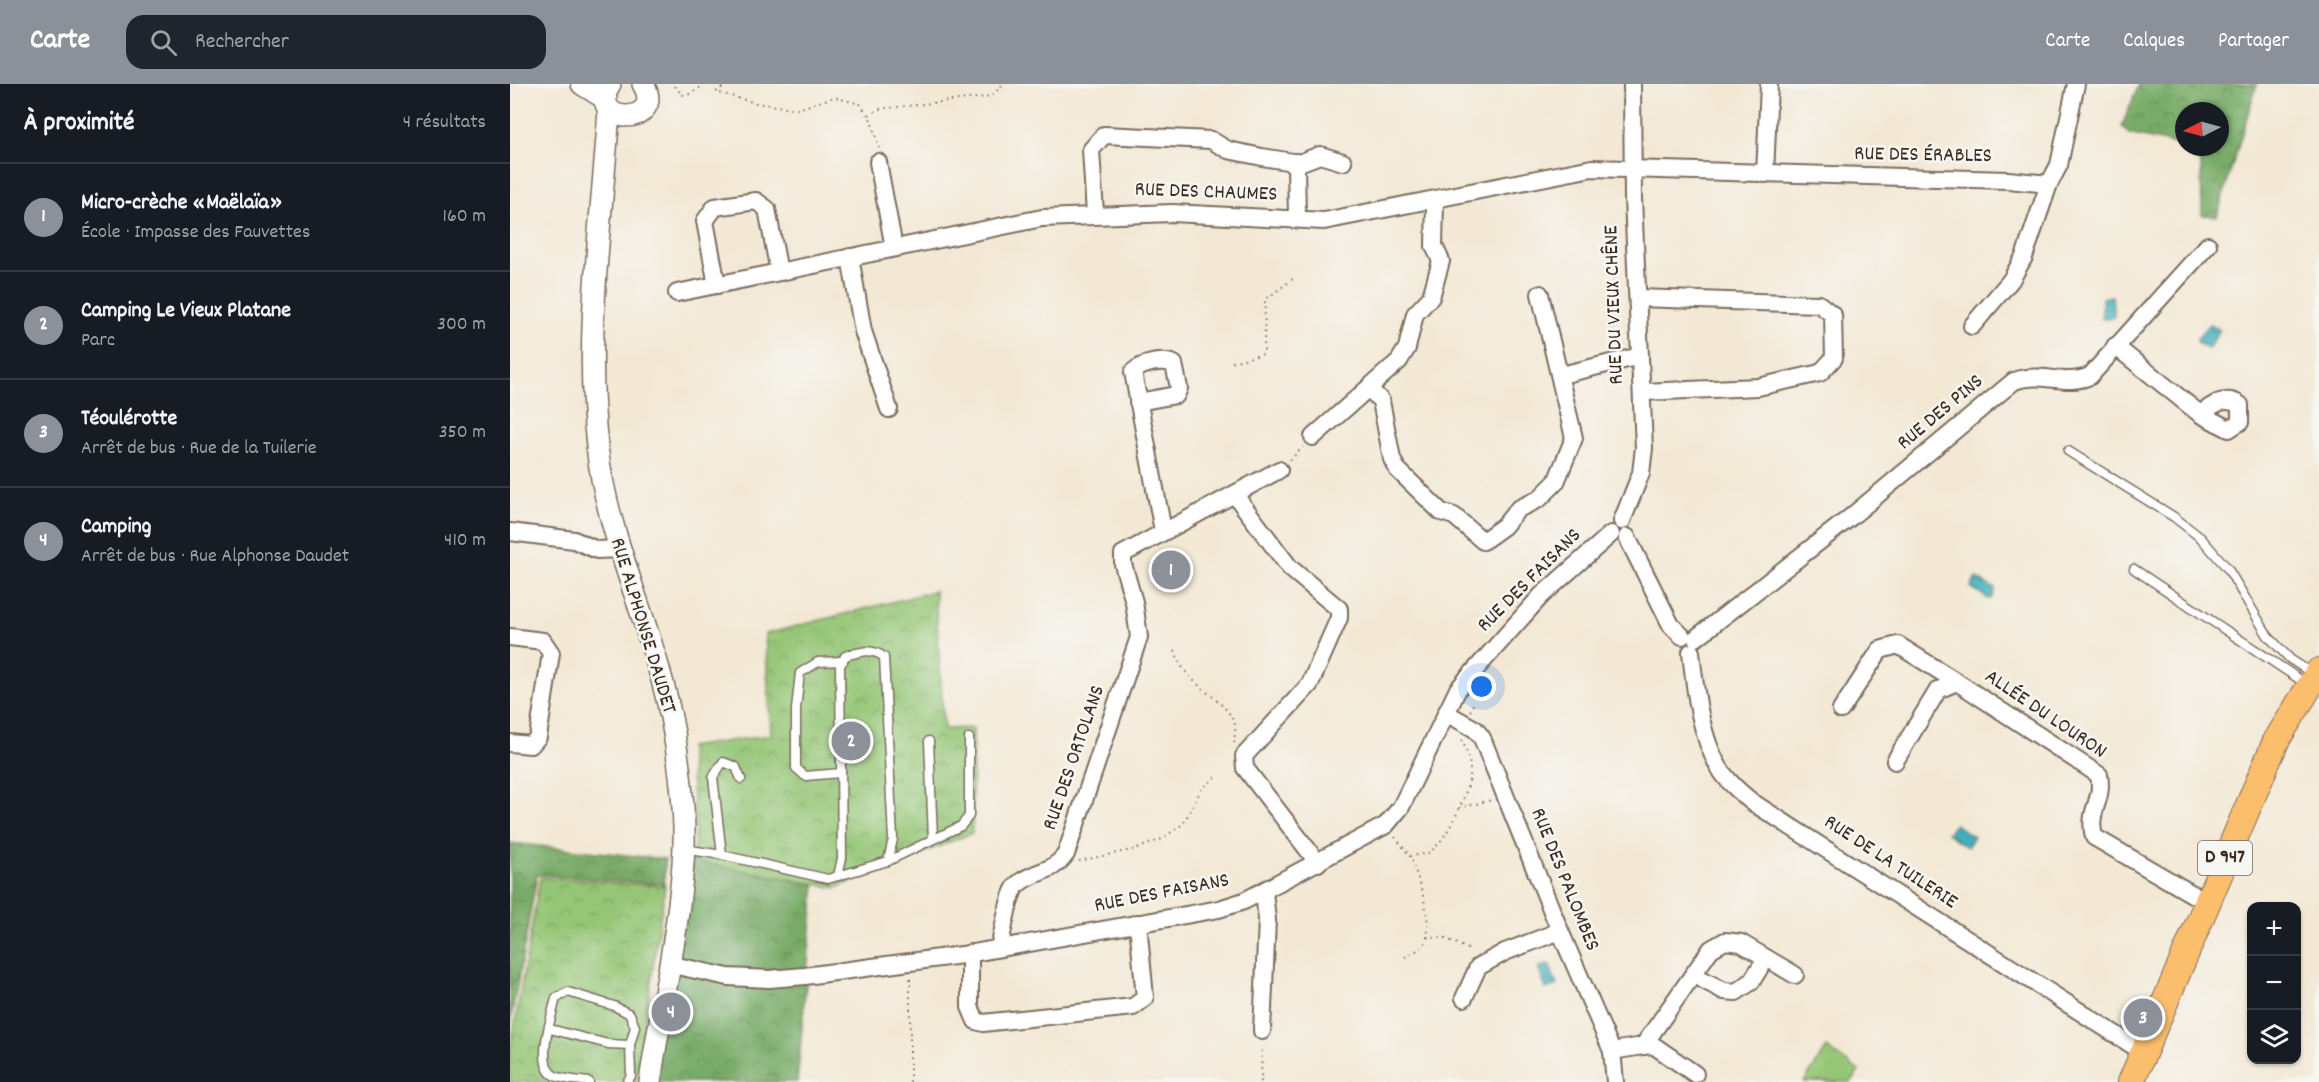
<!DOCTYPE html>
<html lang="fr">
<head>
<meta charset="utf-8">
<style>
	body { margin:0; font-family:Dekko,sans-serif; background:#20242c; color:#f1f3f6 }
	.controls { position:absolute; right:18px; bottom:18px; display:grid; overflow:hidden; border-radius:12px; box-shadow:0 2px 4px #0004 }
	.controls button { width:54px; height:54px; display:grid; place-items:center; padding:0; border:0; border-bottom:2px solid #363941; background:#171b24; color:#f1f3f6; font:30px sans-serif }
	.compass { position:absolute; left:1665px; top:18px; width:54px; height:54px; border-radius:50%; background:#171b24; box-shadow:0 2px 4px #0004; rotate:264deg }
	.you { position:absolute; left:972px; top:603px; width:21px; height:21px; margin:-15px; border:4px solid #fff; border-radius:50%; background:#1a73e8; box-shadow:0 0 0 9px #1a73e833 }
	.badge { display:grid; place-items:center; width:39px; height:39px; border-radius:50%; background:#8c9099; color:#fff; font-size:20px; font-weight:700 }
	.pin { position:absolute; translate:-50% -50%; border:3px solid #fff; box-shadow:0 2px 6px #0006 }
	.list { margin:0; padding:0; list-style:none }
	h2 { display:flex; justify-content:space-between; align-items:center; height:78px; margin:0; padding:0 24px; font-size:26px }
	h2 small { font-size:20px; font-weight:400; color:#9ea1a6 }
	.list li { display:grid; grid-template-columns:39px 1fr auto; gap:18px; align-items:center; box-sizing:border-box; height:108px; padding:0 24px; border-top:2px solid #363941 }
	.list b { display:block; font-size:22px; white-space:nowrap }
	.list p { margin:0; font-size:20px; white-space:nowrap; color:#9ea1a6 }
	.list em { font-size:20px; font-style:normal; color:#9ea1a6 }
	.icon { flex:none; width:33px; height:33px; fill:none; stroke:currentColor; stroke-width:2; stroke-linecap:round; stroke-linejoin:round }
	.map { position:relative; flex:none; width:1809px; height:998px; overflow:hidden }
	header { display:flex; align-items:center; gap:36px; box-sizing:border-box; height:84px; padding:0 30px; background:#8c9099; color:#fff }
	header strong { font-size:28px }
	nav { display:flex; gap:33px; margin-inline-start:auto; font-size:21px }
	.search { width:420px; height:54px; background:#20242c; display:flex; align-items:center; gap:15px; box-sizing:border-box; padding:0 21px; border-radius:18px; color:#9ea1a6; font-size:22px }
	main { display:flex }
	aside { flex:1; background:#171b24 }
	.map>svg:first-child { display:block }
</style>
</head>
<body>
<header>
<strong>Carte</strong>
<div class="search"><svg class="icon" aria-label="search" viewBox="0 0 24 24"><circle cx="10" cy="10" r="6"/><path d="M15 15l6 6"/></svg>Rechercher</div>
<nav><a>Carte</a><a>Calques</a><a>Partager</a></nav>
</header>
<main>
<aside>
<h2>À proximité<small>4 résultats</small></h2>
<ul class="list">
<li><span class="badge">1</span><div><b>Micro-crèche «Maëlaïa»</b><p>École · Impasse des Fauvettes</p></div><em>160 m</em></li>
<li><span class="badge">2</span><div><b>Camping Le Vieux Platane</b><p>Parc</p></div><em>300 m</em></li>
<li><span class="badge">3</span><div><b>Téoulérotte</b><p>Arrêt de bus · Rue de la Tuilerie</p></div><em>350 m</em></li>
<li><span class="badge">4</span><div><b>Camping</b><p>Arrêt de bus · Rue Alphonse Daudet</p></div><em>410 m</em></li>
</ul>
</aside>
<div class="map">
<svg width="1809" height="998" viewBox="0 0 1809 998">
	<defs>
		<pattern id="forest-crowns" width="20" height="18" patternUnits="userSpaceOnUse" patternTransform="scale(1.5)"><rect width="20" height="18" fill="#78ab67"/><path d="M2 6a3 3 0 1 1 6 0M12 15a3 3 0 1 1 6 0" fill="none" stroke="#648b54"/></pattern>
		<pattern id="park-crowns" width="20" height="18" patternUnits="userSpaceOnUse" patternTransform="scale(1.5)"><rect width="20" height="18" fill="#95c676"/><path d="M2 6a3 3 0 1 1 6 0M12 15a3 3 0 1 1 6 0" fill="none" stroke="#7ba160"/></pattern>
		<pattern id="water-ripples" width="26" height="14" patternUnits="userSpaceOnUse" patternTransform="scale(1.5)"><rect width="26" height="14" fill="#40b0bc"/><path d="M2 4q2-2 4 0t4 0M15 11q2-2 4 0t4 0" fill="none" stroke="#378f98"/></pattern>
	</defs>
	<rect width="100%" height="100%" fill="#f6f6f2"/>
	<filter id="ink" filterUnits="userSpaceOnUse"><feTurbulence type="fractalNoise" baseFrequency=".0167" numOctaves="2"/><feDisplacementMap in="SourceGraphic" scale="12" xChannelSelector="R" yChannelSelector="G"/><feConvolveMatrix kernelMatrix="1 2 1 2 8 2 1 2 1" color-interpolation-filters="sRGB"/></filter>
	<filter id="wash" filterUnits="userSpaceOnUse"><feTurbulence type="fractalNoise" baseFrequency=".008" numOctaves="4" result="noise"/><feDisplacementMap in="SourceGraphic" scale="24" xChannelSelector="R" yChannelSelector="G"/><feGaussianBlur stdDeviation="1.35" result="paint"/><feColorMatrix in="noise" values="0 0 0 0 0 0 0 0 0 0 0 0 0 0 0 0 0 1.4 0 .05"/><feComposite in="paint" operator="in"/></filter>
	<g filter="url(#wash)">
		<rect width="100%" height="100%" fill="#f3e8d4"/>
		<g fill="url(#forest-crowns)" stroke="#5a6a42" stroke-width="1.5">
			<polygon points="1629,0 1747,0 1707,132 1692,131 1691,80 1681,64 1678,63 1710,63 1710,27 1674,27 1674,62 1619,50 1612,42"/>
			<polygon points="0,759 155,775 154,800 27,791 0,941"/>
			<polygon points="178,776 305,801 287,998 142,998"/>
		</g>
		<g fill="url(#park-crowns)" stroke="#68784a" stroke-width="1.5">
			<polygon points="425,507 434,645 463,644 462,749 326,804 183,777 185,745 179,663 261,651 255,550"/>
			<polygon points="30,794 155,802 126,998 0,998 0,967"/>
		</g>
		<polygon fill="#95c676" stroke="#68784a" stroke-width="1.5" points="1317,964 1349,987 1341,998 1294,998"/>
		<g fill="url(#water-ripples)" stroke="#3e6d6d" stroke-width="1.5">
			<polygon points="1602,212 1604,233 1592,235 1592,214"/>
			<polygon points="1700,240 1710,246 1698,265 1688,259 1687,255"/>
			<polygon points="1466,494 1485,505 1482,514 1478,515 1461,503"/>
			<polygon points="1445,740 1464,753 1457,763 1437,749"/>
			<polygon points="1039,880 1047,901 1036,905 1028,884"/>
		</g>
	</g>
	<g filter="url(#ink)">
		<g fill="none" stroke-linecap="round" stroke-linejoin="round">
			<defs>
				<g id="service">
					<polyline points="1558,367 1664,433 1691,454 1718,485 1758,552 1780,575 1803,590"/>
					<polyline points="1624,485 1798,601"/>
					<polyline points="419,657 423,754"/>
					<polyline points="331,689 295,692 286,684 286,625 290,589 308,578 333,577"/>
					<polyline points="174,765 212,771 203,693 213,678 226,683 231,695"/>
					<polyline points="212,771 318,795 378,777 451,742 459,732 459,654"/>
					<path d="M328,792L332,774L330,582L335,572C350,568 361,563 374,573L383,755L378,777"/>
					<polyline points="40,945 98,960 120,961"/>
					<path d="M79,998C69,996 55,996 45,992C24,982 42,932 46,914L58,908L104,922L120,930L125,943L120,961L121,992L117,998"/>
				</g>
				<g id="minor">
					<polyline points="368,78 384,164"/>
					<polyline points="786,78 787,135"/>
					<polyline points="1255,90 1259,0"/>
					<polyline points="1539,100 1549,81 1566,0"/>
					<polyline points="585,130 581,66 594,51 701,56 718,66 752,73 789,79 810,71 833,78"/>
					<polyline points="340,173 353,247 379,325"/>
					<polyline points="207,201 195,137 205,123 246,117 257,125 269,188"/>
					<polyline points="167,209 532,134 662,129 814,137 1082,84 1498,96 1539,100 1514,173 1501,196 1462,242"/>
					<polyline points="1128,214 1309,220 1323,231 1324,274 1310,289 1248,303 1132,308"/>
					<path d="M1605,262L1690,330L1719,345L1730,338V321C1715,311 1703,321 1690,330"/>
					<polyline points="1051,291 1130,272"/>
					<polyline points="859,304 871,317 882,375 887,385 931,428 944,432 973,457 994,442 1008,425 1029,415 1046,398 1064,354 1030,210"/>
					<path d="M628,318L666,311L669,304L664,280C653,275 632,279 623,288L653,447"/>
					<polyline points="803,353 889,277 897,264 905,230 921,213 931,177 924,162 925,117"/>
					<polyline points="725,411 780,484 829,525 829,534 800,600 734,672 735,684 808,779"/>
					<polyline points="1112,437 1131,389 1134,364 1123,114 1122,0"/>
					<polyline points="0,448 64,456 87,466 109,465"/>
					<polyline points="1117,453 1161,541 1172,552"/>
					<polyline points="0,553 33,557 41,569 28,653 21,661 0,659"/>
					<path d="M1186,554L1342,432L1504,297C1533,287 1555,303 1580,292L1698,161"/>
					<path d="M1181,568C1185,605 1190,652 1210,685C1218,698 1230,708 1242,718L1633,968"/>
					<polyline points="1331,626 1370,566 1388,561 1447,598"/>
					<polyline points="936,629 965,645 972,654 1050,847 1102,967 1105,998"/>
					<path d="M1385,677L1428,606L1447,598L1589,691C1594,719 1577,725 1584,753L1696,818"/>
					<path d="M489,864C493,850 498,809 508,800C524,786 542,790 556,770L629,553L624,518L613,480V470L769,386"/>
					<polyline points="460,869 460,923 466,937 473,939 623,923 635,914 628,839"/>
					<polyline points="158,880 218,893 259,895 295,892 452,871 709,825 734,817 876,741 891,723 948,605 1031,512 1101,450"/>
					<polyline points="1184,891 1214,907 1226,908 1241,898 1256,874"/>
					<polyline points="954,914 968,883 995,868 1050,847"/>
					<polyline points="752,947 757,836 754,807"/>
					<polyline points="1133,962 1143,961 1185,990"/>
					<polyline points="1102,967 1133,962 1201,865 1215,857 1231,859 1285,891"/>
				</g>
				<g id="tertiary">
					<polyline points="72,0 96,15"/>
					<path d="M100,0C75,43 158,42 133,0"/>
					<path d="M99,25C92,137 74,249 87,362C98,461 147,550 164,649C170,686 175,725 174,762C171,839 151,922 140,998"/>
				</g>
				<polyline id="primary" points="1621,998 1766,657 1809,587"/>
			</defs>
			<use href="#service" stroke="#7b6c5e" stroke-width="11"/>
			<use href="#minor" stroke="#7b6c5e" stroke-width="20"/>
			<use href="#tertiary" stroke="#7b6c5e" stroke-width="24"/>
			<use href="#primary" stroke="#7b6c5e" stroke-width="28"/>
			<g stroke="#7b6c5e" stroke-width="2" stroke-dasharray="1.5 4.5" stroke-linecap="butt">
				<polyline points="217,0 206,8 246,19 288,25 324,13 350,20 361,36 369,64"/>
				<polyline points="165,2 172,11 180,10 196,0"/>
				<polyline points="359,31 369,25 476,13 484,10 493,0"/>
				<polyline points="722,278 754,270 755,216 784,194"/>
				<polyline points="780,376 793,363"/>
				<path d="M665,566C674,603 716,612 725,641C726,646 724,654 724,660"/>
				<polyline points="960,627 963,622 961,616"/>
				<polyline points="949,724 982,716"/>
				<path d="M885,753L900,772C905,771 914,771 918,769C936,759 957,712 960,692C961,680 957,668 952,656"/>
				<polyline points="569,777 626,765 652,755 673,740 691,706 708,691"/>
				<polyline points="917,853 935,854 962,867"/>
				<path d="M895,873C900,870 907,867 912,863C928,848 907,790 900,772"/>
				<polyline points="400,998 400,893"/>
				<polyline points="751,998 752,962"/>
			</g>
			<use href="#service" stroke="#fff" stroke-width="8"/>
			<use href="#minor" stroke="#fff" stroke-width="16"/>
			<use href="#tertiary" stroke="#fff" stroke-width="21"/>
			<use href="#primary" stroke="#fabe6d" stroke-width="26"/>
		</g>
	</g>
	<g text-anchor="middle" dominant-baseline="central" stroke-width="5" stroke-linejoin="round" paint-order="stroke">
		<rect fill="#f6f6f2" stroke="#73675e" stroke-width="1.5" x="1688" y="757" width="54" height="34" rx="4.5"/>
		<g font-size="20" font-weight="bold" fill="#3b2a1e">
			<text x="1715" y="774">D 947</text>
		</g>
		<g font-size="21" fill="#3b2a1e" stroke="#f6f6f2">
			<text transform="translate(1413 72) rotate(1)">RUE DES ÉRABLES</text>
			<text transform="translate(696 109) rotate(2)">RUE DES CHAUMES</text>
			<text transform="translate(1105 221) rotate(-92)">RUE DU VIEUX CHÊNE</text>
			<text transform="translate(1431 329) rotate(-40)">RUE DES PINS</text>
			<text transform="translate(1020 497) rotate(-45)">RUE DES FAISANS</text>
			<text transform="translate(132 542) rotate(73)">RUE ALPHONSE DAUDET</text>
			<text transform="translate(1535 631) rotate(34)">ALLÉE DU LOURON</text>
			<text transform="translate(565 674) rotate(-71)">RUE DES ORTOLANS</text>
			<text transform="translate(1380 779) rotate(33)">RUE DE LA TUILERIE</text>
			<text transform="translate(1054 796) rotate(68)">RUE DES PALOMBES</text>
			<text transform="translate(652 810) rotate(-11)">RUE DES FAISANS</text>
		</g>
	</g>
</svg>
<div class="controls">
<button>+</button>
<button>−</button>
<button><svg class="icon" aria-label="layers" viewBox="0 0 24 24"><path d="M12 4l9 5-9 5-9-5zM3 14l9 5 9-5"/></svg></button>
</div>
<svg class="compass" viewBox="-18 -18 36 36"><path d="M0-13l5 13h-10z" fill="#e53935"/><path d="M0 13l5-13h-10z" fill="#9ea1a6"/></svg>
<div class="you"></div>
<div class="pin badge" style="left:661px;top:486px">1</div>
<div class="pin badge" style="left:341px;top:657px">2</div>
<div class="pin badge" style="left:1633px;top:934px">3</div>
<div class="pin badge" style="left:161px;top:928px">4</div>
</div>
</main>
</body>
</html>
